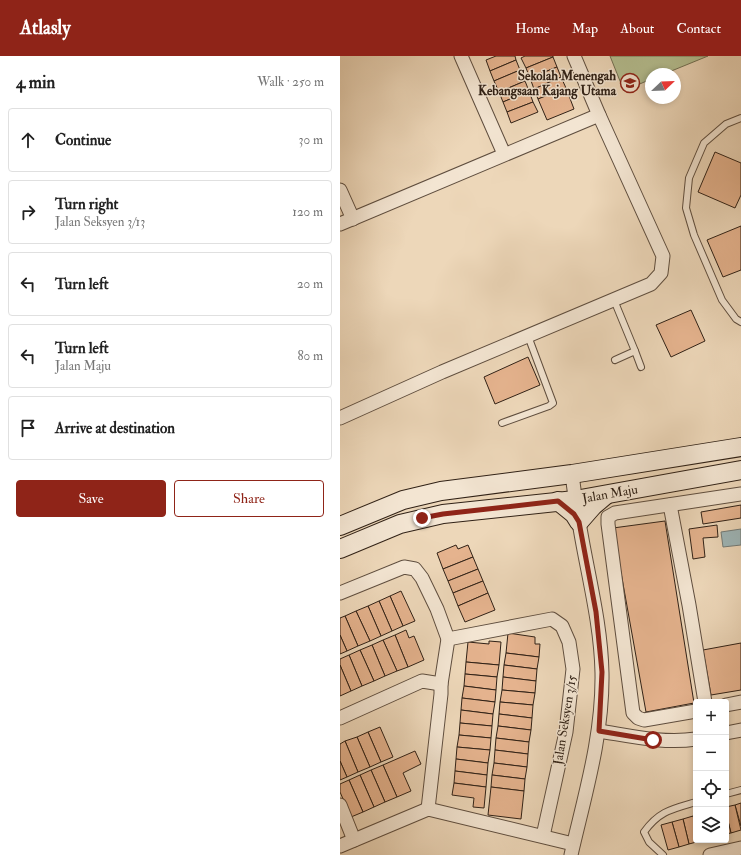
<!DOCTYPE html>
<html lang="en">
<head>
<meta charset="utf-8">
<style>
	body { margin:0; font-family:"IM FELL Double Pica",serif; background:#f2f2f2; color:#222 }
	.controls { position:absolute; right:12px; bottom:12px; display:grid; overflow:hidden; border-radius:4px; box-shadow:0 2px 6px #0003 }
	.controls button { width:36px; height:36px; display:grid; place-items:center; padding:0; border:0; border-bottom:1px solid #e0e0e0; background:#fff; color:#222; font:20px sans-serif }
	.compass { position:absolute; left:305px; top:12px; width:36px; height:36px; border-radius:50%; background:#fff; box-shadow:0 2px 6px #0003; rotate:67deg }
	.stop { position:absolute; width:12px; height:12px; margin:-9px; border:3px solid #8f2418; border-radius:50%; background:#fff }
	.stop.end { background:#8f2418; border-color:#fff; box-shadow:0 1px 4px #0008 }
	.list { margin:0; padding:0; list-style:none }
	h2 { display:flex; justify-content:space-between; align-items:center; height:52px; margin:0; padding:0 16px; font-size:17px }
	h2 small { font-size:13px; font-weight:400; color:#767676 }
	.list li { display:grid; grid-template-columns:26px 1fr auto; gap:12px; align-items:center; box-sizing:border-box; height:64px; margin:0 8px 8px; padding:0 8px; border:1px solid #e0e0e0; border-radius:4px }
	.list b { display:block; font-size:15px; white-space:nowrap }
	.list p { margin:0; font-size:13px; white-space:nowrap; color:#767676 }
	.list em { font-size:13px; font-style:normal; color:#767676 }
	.actions { display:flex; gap:8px; padding:12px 16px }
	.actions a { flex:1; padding:9px 0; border:1px solid #8f2418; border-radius:4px; text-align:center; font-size:14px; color:#8f2418 }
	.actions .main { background:#8f2418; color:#fff }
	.icon { flex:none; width:22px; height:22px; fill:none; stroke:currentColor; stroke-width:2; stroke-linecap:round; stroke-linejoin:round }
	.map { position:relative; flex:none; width:401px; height:799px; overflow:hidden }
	header { display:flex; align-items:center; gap:24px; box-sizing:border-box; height:56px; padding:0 20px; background:#8f2418; color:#fff }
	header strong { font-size:19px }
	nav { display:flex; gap:22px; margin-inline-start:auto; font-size:14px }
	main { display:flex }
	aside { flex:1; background:#fff }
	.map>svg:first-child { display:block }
</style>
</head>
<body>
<header>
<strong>Atlasly</strong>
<nav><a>Home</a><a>Map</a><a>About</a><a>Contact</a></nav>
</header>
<main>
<aside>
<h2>4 min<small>Walk · 250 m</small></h2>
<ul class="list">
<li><svg class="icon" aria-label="ahead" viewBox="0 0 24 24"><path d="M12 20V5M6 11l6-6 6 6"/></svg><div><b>Continue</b></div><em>30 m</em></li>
<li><svg class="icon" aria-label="right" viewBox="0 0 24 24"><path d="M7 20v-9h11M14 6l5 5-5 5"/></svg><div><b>Turn right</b><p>Jalan Seksyen 3/13</p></div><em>120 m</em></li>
<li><svg class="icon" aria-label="left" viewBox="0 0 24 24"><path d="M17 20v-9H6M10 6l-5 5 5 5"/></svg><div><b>Turn left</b></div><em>20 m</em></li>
<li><svg class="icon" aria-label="left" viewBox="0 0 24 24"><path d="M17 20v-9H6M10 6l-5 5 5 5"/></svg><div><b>Turn left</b><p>Jalan Maju</p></div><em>80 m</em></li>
<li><svg class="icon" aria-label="arrive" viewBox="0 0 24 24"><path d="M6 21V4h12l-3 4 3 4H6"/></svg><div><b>Arrive at destination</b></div></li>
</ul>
<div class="actions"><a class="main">Save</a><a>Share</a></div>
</aside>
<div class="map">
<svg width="401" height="799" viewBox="0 0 401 799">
	<rect width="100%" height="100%" fill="#edd7b9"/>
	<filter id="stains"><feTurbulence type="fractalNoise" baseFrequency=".005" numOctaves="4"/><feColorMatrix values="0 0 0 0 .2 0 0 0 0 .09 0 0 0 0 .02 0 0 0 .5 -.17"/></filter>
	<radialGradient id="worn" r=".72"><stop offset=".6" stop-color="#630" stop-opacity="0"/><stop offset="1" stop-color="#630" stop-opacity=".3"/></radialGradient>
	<polygon fill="#b5bf91" stroke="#727054" points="270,0 368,0 324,18 311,18 311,23 284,35"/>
	<polygon fill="#9eb7ba" stroke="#727b78" points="401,473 401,489 383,491 381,476"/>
	<g fill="#e5b38e" stroke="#302116">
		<polygon points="156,0 175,0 176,4 150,15 146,4"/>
		<polygon points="185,0 213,0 213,1 186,12 181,2"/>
		<polygon points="213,1 217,11 190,22 186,12"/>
		<polygon points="176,4 180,14 154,25 150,15"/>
		<polygon points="217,11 221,21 194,33 190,22"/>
		<polygon points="180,14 185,25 159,36 154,25"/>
		<polygon points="221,21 226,32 198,43 194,33"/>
		<polygon points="185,25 189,35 163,46 159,36"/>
		<polygon points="226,32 234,53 207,64 198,43"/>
		<polygon points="189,35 193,46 167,56 163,46"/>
		<polygon points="193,46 198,56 171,67 167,56"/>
		<polygon points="375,96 401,107 401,139 395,152 358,136"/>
		<polygon points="401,170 401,214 383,221 367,184"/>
		<polygon points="351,254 365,285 331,301 316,269"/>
		<polygon points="188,301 200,329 155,348 144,321"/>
		<polygon points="401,449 401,462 363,468 361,456"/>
		<polygon points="325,465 354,647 306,656 273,472"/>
		<polygon points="377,469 378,481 363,482 365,501 353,503 349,473"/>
		<polygon points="116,489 118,493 128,489 133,501 103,513 97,497"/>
		<polygon points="133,501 138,513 108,525 103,513"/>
		<polygon points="138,513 143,525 113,537 108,525"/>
		<polygon points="143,525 148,537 118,550 113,537"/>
		<polygon points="61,535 75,565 63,570 50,540"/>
		<polygon points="148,537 155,554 125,566 118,550"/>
		<polygon points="50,540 63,570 52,575 39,545"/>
		<polygon points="39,545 52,575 41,580 28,550"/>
		<polygon points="28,550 41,580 30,585 16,555"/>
		<polygon points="16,555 30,585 18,590 5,560"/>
		<polygon points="5,560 18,590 7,595 0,579 0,562"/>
		<polygon points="66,574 69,582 74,580 84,604 68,611 55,579"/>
		<polygon points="168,577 195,581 195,588 200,588 199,601 166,597"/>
		<polygon points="0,579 7,595 0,598"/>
		<polygon points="55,579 68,611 57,615 43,584"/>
		<polygon points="43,584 57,615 45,620 32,589"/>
		<polygon points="149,585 161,586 159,609 126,606 128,586 149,588"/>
		<polygon points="401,587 401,634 371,639 363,594"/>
		<polygon points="32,589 45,620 34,625 20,594"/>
		<polygon points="20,594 34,625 22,630 9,599"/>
		<polygon points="166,597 199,601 197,613 164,609"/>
		<polygon points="9,599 22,630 11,635 0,609 0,603"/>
		<polygon points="126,606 159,609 157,621 125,618"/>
		<polygon points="0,609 11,635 0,640"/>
		<polygon points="164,609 197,613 196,625 163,621"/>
		<polygon points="125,618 157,621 156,634 124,630"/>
		<polygon points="163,621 196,625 195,637 162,634"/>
		<polygon points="124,630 156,634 155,646 122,642"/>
		<polygon points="162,634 195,637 193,649 160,646"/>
		<polygon points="122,642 155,646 153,658 121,654"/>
		<polygon points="160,646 193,649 192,662 159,658"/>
		<polygon points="121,654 153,658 152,670 120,667"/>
		<polygon points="159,658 192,662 191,674 158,670"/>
		<polygon points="120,667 152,670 151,682 119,679"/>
		<polygon points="158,670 191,674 189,686 156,682"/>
		<polygon points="40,671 53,701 41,706 28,676"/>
		<polygon points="28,676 41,706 30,711 17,681"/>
		<polygon points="119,679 151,682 150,694 117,691"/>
		<polygon points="17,681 30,711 18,716 5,685"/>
		<polygon points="156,682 189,686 188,698 155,694"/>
		<polygon points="5,685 18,716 7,721 0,705 0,688"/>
		<polygon points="117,691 150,694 148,707 116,703"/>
		<polygon points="155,694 188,698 187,711 154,707"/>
		<polygon points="75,695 81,708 63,717 71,735 57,741 43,709"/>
		<polygon points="116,703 148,707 147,719 115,715"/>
		<polygon points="0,705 7,721 0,724"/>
		<polygon points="154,707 187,711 185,723 152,719"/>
		<polygon points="43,709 57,741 45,746 31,714"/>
		<polygon points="31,714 45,746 34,751 20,719"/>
		<polygon points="115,715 147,719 146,731 114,727"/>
		<polygon points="20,719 34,751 23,756 9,724"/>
		<polygon points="152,719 185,723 184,735 151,731"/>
		<polygon points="9,724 23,756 11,761 0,736 0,728"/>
		<polygon points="114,727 146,731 144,752 133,751 134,742 112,739"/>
		<polygon points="151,731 184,735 181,763 148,759"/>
		<polygon points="401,747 401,770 395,749"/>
		<polygon points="395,749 401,774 391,777 386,757 386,751"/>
		<polygon points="386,757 391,777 386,778"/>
		<polygon points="353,760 356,770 356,784 360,785 349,788 343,763"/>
		<polygon points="343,763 349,788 339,791 332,766"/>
		<polygon points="332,766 339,791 328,794 321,769"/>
	</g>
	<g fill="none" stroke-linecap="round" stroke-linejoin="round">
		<defs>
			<g id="lane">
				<polyline points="401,62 386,68 364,87 349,122 346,152 354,179 382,244 396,263 401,266"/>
				<polyline points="274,244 295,295"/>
				<polyline points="275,304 295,295 301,311"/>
				<polyline points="162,367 209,350 213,347 188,280"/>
				<polyline points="386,738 401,734"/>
				<path d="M323,799L309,786L304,776C319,755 332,753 356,746"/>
			</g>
			<g id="street">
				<polyline points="121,0 164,98"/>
				<polyline points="0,134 13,163"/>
				<polyline points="0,168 259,59"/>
				<polyline points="0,362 102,316 311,228 321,217 323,200 259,59 234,0"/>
				<polyline points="330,449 349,549 365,646"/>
				<polyline points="0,537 64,511 75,513 82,522 97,553 108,583 101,628 101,638 88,753"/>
				<polyline points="108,583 212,563 222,570 229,586 233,613 226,676 203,780"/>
				<polyline points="386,649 401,646"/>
				<polyline points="356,655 304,664 298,662 293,657 268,468 268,461 275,457 401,438"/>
				<polyline points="0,662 82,625 101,628"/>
				<path d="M259,675C291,680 324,688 356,683"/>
				<polyline points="386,677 401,674"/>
				<polyline points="0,749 14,784"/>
				<polyline points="0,790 88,753 233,788"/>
				<path d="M231,799C245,738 263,680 262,617C261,566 247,516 239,466C236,450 234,434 232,418"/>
				<polyline points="370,799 401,792"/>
			</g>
			<g id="secondary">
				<polyline points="218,445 234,458 239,466 253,450 266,439"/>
				<polyline points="0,470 63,444 101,435 232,418 401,391"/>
				<polyline points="0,493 60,468 103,458 235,444 401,414"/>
			</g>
		</defs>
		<use href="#lane" stroke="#5f4e3f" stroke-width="8"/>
		<use href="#street" stroke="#5f4e3f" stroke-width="15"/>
		<use href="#secondary" stroke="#302116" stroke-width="20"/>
		<use href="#lane" stroke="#f3e5d2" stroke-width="6"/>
		<use href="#street" stroke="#f3e5d2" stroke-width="13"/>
		<use href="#secondary" stroke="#f3e5d2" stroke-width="18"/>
	</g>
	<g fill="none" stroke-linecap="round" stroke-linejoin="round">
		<polyline stroke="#8f2418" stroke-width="5" points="82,462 103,458 218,445 234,458 239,466 256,556 262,616 259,675 313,684"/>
	</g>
	<defs>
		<symbol id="school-ring" viewBox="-11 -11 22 22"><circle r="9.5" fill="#f3e5d2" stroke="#8f2418" stroke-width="1.5"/><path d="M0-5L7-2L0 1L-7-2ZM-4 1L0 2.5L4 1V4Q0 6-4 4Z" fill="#8f2418"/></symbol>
	</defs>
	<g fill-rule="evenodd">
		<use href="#school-ring" x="279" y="16" width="22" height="22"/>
	</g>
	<g text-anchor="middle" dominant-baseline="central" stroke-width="3" stroke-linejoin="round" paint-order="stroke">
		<g font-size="13" font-weight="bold" fill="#302116" stroke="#f3e5d2" text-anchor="end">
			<text x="276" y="20">Sekolah Menengah<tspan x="276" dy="15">Kebangsaan Kajang Utama</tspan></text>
		</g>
		<g font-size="13" fill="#302116" stroke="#f3e5d2">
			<text transform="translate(270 438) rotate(-10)">Jalan Maju</text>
			<text transform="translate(225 664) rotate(-81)">Jalan Seksyen 3/15</text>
		</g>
	</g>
	<rect width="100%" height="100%" filter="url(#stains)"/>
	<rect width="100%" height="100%" fill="url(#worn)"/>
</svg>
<div class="controls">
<button>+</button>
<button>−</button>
<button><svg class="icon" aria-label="locate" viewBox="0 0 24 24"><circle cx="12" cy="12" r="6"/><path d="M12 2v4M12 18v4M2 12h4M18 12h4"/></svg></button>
<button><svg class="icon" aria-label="layers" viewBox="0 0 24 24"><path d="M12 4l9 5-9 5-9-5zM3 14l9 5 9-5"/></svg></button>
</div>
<svg class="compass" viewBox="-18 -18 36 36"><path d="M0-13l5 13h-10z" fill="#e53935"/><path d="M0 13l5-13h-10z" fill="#767676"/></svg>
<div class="stop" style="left:313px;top:684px"></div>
<div class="stop end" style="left:82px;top:462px"></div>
</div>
</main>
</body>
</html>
